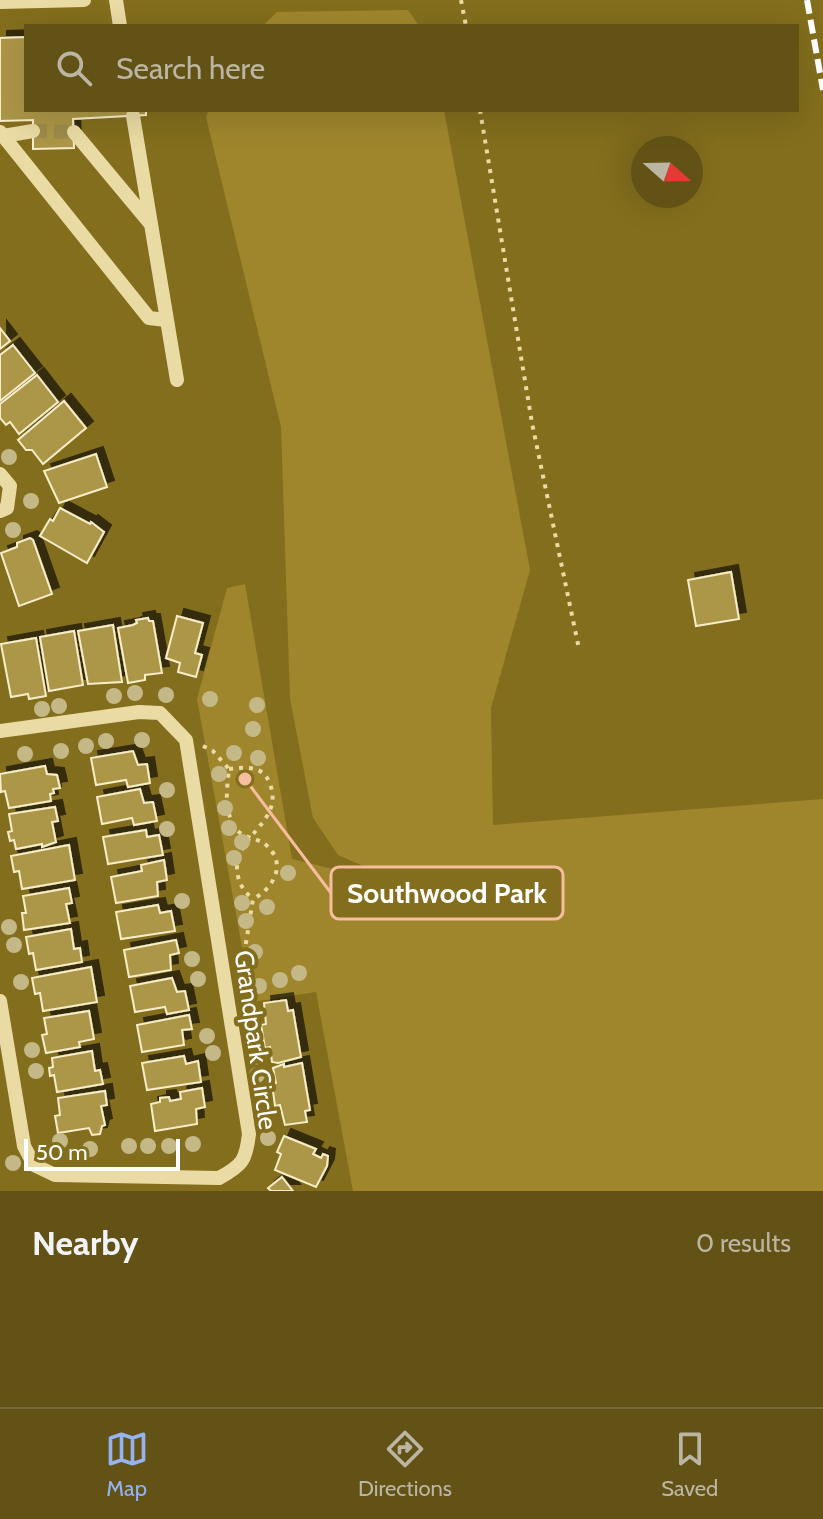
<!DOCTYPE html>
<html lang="en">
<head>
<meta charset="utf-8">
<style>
	body { margin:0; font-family:Cabin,sans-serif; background:#6b5c23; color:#f1f3f6 }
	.compass { position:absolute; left:631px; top:136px; width:72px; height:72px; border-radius:50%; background:#625216; box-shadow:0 8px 32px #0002; rotate:110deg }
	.scale { position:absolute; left:24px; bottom:20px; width:156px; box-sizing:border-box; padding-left:8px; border:4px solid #fff; border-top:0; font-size:22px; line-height:28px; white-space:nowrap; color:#fff; -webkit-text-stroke:6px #836e1d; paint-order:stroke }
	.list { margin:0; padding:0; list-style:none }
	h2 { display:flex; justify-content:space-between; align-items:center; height:104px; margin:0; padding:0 32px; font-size:34px }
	h2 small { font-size:26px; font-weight:400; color:#bbb6a1 }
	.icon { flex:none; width:44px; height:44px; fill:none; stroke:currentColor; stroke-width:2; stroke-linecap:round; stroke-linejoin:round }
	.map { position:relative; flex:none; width:823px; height:1191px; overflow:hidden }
	.search { position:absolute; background:#625216; box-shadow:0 8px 32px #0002; left:24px; right:24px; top:24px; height:88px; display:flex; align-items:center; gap:20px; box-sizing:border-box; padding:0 28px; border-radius:0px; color:#bbb6a1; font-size:30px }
	.sheet { height:216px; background:#625216 }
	nav { display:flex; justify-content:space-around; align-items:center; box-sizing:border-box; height:112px; border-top:2px solid #766935; background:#625216; font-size:22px; color:#bbb6a1 }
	nav a { display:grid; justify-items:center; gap:4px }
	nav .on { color:#95b2f1 }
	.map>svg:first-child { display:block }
</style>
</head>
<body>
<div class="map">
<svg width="823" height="1191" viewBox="0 0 823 1191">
	<defs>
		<filter id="shadow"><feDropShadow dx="7" dy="-7" stdDeviation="0" flood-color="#0009"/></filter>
	</defs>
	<rect width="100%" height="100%" fill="#836e1d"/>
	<g fill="#9f862d">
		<polygon points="408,10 419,26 263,26 277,12"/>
		<polygon points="209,110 444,110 530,570 491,708 493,825 823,799 823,1191 353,1191 316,992 252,1002 197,699 227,588 245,584 292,859 415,889 338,855 313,818 290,699 281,427 206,117"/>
	</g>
	<g fill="#ac9646" stroke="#f7edc8" stroke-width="2" filter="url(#shadow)">
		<polygon points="26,37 26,110 146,110 146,115 73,119 74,148 33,149 33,120 0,121 0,38"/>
		<polygon points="0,328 10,341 0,349"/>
		<polygon points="13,345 35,373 0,401 0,355"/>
		<polygon points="37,375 58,402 19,434 10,422 6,425 0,418 0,404"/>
		<polygon points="64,401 86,428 43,464 32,450 26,450 18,440"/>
		<polygon points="96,454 107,487 59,503 44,471"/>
		<polygon points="60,508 90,524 91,522 104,532 87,563 40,536 50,519 53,521"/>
		<polygon points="30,538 33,540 52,594 19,606 1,553 17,547 17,543"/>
		<polygon points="731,572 739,619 696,626 688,580"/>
		<polygon points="177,616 203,623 195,653 202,655 196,677 178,672 180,663 166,658"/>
		<polygon points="148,618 149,621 153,621 162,673 145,675 145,680 128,683 118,628 133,625 137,623 136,620"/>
		<polygon points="113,625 122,682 88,684 78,631"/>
		<polygon points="74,631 83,685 49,691 40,637"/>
		<polygon points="36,638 46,696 29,699 28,694 11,697 1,644"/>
		<polygon points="133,751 138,765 147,764 150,783 128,787 126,780 96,785 91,758"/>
		<polygon points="45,766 47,774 57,775 60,788 53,789 54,793 50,794 51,801 9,808 5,791 1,792 0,774"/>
		<polygon points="140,789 144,803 153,802 157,821 134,825 132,818 102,824 97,797"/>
		<polygon points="55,807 58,821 52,822 56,842 42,847 42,844 16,849 14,840 10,841 8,832 12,831 9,814"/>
		<polygon points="146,830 147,837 159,835 163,855 108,864 103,837"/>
		<polygon points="69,845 75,880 22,889 19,871 14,872 11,856"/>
		<polygon points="164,860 167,880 157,882 158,896 116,903 111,877 142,871 141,865"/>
		<polygon points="69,888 72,903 66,904 70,923 24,930 22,913 26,913 23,896"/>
		<polygon points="158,905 160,913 171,911 175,931 121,939 116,912"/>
		<polygon points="71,929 74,949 80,948 82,962 36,970 33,953 29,954 26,937"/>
		<polygon points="176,940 179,953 170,955 171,970 129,977 124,950"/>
		<polygon points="91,967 97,1002 43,1011 40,993 35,994 32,978"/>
		<polygon points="172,978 177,992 185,991 189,1010 167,1014 165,1007 135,1012 130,986"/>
		<polygon points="286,1000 288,1011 293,1010 301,1057 278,1063 272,1062 270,1047 265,1048 261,1025 266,1024 264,1003"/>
		<polygon points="89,1011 94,1039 79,1042 80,1047 46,1053 42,1035 47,1034 44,1018"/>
		<polygon points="189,1015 192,1029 182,1030 184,1045 142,1052 137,1025"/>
		<polygon points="92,1051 95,1071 100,1070 103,1084 57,1092 54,1075 50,1076 49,1068 53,1067 52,1058"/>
		<polygon points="184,1056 186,1064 198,1061 201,1082 147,1090 142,1063"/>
		<polygon points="302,1063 310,1110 305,1111 307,1122 285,1125 280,1105 275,1106 272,1084 276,1083 273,1068 284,1064 284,1067"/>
		<polygon points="202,1088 205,1107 196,1109 197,1124 155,1131 151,1104 160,1102 160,1098 169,1097 170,1101 181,1099 180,1092"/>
		<polygon points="105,1091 107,1105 101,1106 105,1125 102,1126 100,1134 92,1135 89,1128 58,1133 55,1116 60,1115 58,1098"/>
		<polygon points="284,1136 316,1149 313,1154 321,1158 323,1154 328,1156 327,1166 316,1187 275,1170 281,1154 277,1152"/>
		<polygon points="282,1177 293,1191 271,1191 268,1188"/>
	</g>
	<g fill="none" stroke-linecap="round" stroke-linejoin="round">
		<polyline stroke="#9c8b4a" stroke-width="14" stroke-dasharray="14 7" stroke-linecap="butt" points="33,131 74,132"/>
		<g stroke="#eadaa3" stroke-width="4" stroke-dasharray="4 6" stroke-linecap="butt">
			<polyline points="461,0 466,26"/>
			<polyline points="480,110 532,423 579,649"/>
			<path d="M203,746L213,751L229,769C227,789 223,812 237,830C244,838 257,838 265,844C288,863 274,888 253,899L245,949L237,958"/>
			<path d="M229,769C247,767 263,765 270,784C284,821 237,835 237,867C237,881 243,891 253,899"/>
		</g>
		<g stroke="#eadaa3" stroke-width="14">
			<polyline points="116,0 120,26"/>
			<polyline points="0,2 84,0"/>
			<polyline points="133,116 177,380"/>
			<polyline points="0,132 149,318 166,320"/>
			<polyline points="74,132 149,222"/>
			<polyline points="3,136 33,131"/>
			<polyline points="0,474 10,486 7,508 0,511"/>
			<path d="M0,731L139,712L160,713L186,740L249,1134C246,1160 243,1165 219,1178L55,1175L34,1165L24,1146L0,1001"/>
		</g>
		<polyline stroke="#fff" stroke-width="6" stroke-dasharray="14 6" stroke-linecap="butt" points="807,0 823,90"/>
	</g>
	<g fill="#c4b887">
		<circle cx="9" cy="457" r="8"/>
		<circle cx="31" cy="501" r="8"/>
		<circle cx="13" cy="530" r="8"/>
		<circle cx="135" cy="693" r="8"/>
		<circle cx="166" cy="695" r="8"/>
		<circle cx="114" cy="696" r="8"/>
		<circle cx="210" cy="699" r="8"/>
		<circle cx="257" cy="705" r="8"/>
		<circle cx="59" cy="706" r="8"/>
		<circle cx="42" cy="709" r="8"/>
		<circle cx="253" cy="729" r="8"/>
		<circle cx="142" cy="740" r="8"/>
		<circle cx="106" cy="741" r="8"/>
		<circle cx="86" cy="746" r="8"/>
		<circle cx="61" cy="751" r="8"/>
		<circle cx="234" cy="753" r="8"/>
		<circle cx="25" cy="754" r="8"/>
		<circle cx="258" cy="758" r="8"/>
		<circle cx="219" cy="774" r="8"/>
		<circle cx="167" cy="790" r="8"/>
		<circle cx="225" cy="808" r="8"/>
		<circle cx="229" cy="828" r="8"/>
		<circle cx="167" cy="829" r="8"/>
		<circle cx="242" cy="842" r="8"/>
		<circle cx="234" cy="858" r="8"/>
		<circle cx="288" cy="873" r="8"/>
		<circle cx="182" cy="901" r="8"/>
		<circle cx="242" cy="903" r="8"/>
		<circle cx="267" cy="907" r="8"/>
		<circle cx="246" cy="921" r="8"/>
		<circle cx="9" cy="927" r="8"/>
		<circle cx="14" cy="945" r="8"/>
		<circle cx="255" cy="952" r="8"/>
		<circle cx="192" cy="959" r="8"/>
		<circle cx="299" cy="973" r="8"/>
		<circle cx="198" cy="979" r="8"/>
		<circle cx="280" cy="980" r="8"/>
		<circle cx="21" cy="982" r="8"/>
		<circle cx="259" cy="986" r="8"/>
		<circle cx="207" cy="1036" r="8"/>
		<circle cx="32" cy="1050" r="8"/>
		<circle cx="213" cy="1053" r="8"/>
		<circle cx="254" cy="1057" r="8"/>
		<circle cx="36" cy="1071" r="8"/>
		<circle cx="257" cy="1075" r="8"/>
		<circle cx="268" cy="1138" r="8"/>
		<circle cx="60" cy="1141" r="8"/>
		<circle cx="193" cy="1144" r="8"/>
		<circle cx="129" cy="1146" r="8"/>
		<circle cx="148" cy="1146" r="8"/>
		<circle cx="169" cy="1146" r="8"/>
		<circle cx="90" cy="1149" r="8"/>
		<circle cx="13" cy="1163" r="8"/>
	</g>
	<g text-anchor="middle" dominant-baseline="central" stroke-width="8" stroke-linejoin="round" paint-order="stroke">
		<g font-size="26" fill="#fff" stroke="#836e1d">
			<text transform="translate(256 1040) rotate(82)">Grandpark Circle</text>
		</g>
	</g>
	<path fill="none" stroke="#f6bd9e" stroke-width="3" d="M245 779L331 893"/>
	<circle fill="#f6bd9e" stroke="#836e1d" stroke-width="3" cx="245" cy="779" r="8"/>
	<rect fill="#836e1d" stroke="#f6bd9e" stroke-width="3" x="331" y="867" width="232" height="52" rx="8"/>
	<g font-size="28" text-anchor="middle" font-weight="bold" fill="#fff">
		<text x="447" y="903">Southwood Park</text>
	</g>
</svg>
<svg class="compass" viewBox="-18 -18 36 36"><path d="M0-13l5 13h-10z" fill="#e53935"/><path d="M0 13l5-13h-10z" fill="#bbb6a1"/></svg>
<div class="scale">50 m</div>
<div class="search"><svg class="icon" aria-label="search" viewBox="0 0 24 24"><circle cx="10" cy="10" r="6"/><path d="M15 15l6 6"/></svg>Search here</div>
</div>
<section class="sheet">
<h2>Nearby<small>0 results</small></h2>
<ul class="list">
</ul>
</section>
<nav>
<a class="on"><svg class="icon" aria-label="map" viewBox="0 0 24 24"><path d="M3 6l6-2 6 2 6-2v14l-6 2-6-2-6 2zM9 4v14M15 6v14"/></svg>Map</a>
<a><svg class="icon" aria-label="directions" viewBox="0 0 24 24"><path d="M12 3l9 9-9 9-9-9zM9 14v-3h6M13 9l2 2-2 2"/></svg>Directions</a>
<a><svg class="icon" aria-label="saved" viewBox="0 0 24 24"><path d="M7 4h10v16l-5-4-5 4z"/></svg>Saved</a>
</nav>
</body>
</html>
